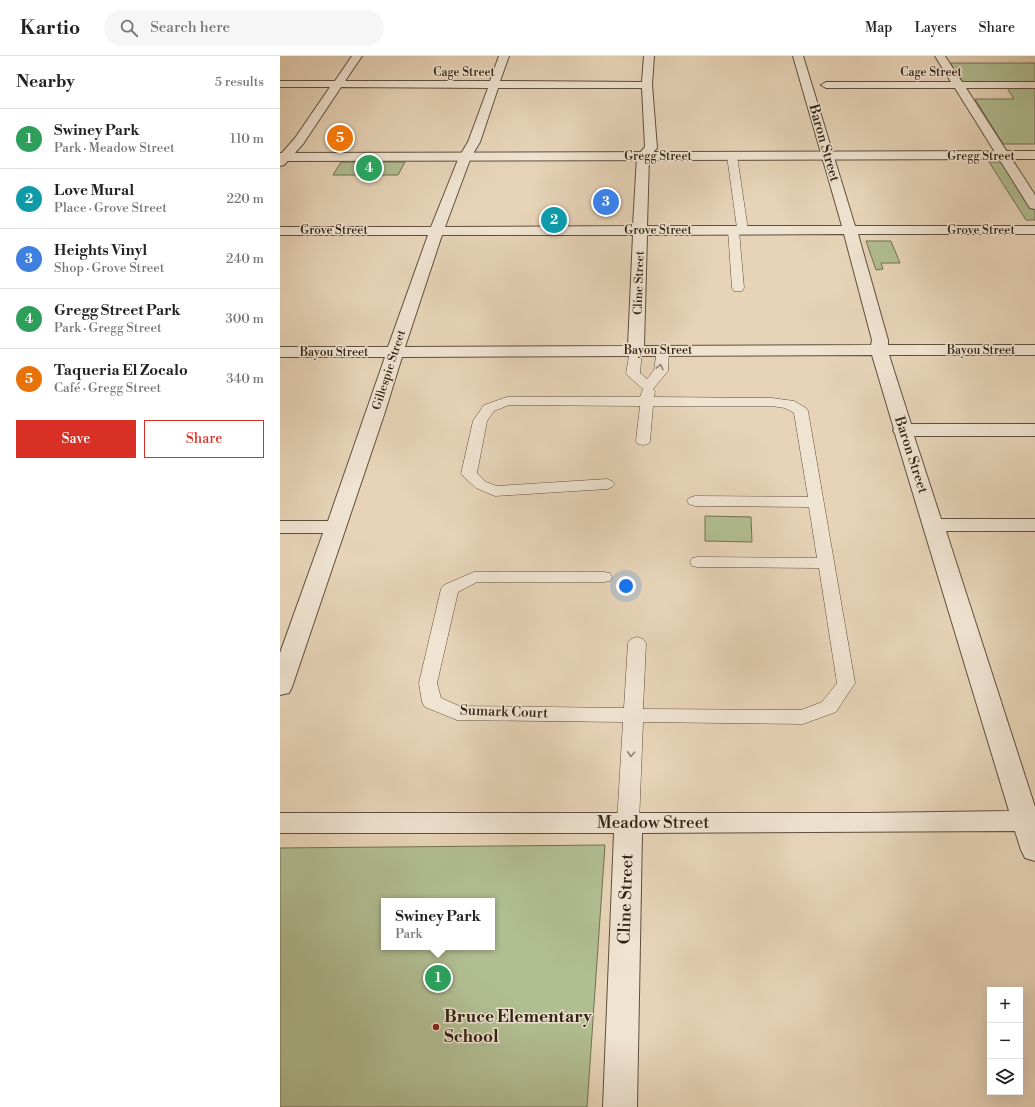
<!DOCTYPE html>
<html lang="en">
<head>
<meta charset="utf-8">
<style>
	body { margin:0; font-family:"Libre Bodoni",serif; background:#f6f6f6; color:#222 }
	.controls { position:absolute; right:12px; bottom:12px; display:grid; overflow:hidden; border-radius:0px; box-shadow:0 4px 16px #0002 }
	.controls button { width:36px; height:36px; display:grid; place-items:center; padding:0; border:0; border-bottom:1px solid #e0e0e0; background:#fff; color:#222; font:20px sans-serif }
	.you { position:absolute; left:346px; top:530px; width:14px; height:14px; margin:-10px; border:3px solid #fff; border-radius:50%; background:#1a73e8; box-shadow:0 0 0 6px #1a73e833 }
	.badge { display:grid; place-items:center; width:26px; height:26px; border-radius:50%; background:#d93025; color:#fff; font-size:13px; font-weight:700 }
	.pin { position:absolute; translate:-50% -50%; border:2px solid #fff; box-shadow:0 1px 4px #0006 }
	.popup { position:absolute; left:101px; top:842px; width:114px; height:52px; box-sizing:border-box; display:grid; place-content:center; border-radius:0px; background:#fff; filter:drop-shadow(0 1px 3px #0005); font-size:13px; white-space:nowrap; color:#767676 }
	.popup b { font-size:15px; color:#222 }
	.popup::after { content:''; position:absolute; left:50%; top:100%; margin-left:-8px; border:8px solid transparent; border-top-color:#fff }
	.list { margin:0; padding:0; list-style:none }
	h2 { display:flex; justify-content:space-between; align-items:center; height:52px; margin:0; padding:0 16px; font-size:17px }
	h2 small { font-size:13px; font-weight:400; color:#767676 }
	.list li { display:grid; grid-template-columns:26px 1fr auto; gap:12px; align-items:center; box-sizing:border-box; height:60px; padding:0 16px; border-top:1px solid #e0e0e0 }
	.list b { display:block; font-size:15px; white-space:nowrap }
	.list p { margin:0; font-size:13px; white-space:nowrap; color:#767676 }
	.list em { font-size:13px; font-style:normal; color:#767676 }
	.actions { display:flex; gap:8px; padding:12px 16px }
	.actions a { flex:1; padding:9px 0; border:1px solid #d93025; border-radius:0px; text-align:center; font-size:14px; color:#d93025 }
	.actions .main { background:#d93025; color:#fff }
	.icon { flex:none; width:22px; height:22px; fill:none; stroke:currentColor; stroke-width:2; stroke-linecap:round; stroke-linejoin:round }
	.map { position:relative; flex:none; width:755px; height:1051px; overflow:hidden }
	header { display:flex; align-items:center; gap:24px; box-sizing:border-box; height:56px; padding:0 20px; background:#fff; border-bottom:1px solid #e0e0e0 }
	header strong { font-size:19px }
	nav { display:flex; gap:22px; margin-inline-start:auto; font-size:14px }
	.search { width:280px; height:36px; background:#f6f6f6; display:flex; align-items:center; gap:10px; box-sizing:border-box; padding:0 14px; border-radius:22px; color:#767676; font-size:15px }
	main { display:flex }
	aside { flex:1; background:#fff }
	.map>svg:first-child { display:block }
</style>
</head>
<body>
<header>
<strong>Kartio</strong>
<div class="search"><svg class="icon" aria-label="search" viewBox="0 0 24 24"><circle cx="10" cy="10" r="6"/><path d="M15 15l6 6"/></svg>Search here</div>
<nav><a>Map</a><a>Layers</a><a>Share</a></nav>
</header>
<main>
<aside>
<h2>Nearby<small>5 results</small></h2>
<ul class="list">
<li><span class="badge" style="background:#2e9e5b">1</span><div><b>Swiney Park</b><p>Park · Meadow Street</p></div><em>110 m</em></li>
<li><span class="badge" style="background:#0f9aa8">2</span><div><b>Love Mural</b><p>Place · Grove Street</p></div><em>220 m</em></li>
<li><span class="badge" style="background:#3f7fe0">3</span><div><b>Heights Vinyl</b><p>Shop · Grove Street</p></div><em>240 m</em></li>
<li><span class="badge" style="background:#2e9e5b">4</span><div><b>Gregg Street Park</b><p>Park · Gregg Street</p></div><em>300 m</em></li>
<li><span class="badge" style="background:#e8710a">5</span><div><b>Taqueria El Zocalo</b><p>Café · Gregg Street</p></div><em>340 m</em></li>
</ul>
<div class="actions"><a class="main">Save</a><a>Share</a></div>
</aside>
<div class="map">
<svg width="755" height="1051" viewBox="0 0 755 1051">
	<rect width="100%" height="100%" fill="#e7d4b8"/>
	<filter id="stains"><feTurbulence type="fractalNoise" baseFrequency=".005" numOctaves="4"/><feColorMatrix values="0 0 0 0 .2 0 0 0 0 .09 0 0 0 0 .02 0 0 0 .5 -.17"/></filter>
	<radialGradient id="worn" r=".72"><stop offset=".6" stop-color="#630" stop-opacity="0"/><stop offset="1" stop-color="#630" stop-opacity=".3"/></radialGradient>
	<g fill="#b1be92" stroke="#717052" fill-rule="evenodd">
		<polygon points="670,7 755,7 755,26 683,26"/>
		<polygon points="727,32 755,32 755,88 723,88 695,43 734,43"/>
		<polygon points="61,106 125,106 118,119 53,119"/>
		<polygon points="709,106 721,106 755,156 755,164 746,164"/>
		<polygon points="586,185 611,185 620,207 601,207 603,213 596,214"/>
		<polygon points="425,460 471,461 472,486 425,485"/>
		<path d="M325,789L307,1051H0V792ZM104,845H212V891H104Z"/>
	</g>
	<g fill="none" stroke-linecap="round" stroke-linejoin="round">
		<defs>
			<g id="service">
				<polygon points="452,97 457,100 468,174 463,177 459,175 464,232 462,235 454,235 452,232 448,174 453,171 457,172 447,100"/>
				<polygon points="356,290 361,291 362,294 360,317 367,323 374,314 377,294 378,291 388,291 389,294 388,315 373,333 375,335 374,341 492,342 514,345 526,352 528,355 575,627 556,656 523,668 363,666 359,767 356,773 348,775 340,773 337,767 343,666 177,664 145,651 142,646 139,627 161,533 164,529 194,516 324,516 330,517 332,521 330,525 324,526 197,526 178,536 157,627 161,642 179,650 344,652 348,587 351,583 357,581 363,583 366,587 363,653 521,654 542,646 557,627 539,512 418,511 412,510 410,506 412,502 418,501 537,502 529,451 415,450 409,448 407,445 409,442 415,440 528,441 514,357 505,352 492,350 373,350 370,385 368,388 363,389 358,388 356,385 360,350 229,349 214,355 207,365 197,417 206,426 217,430 327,423 332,425 335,428 332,431 327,433 215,440 196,432 181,418 193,365 204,349 227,341 360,341 363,333 346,318 350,294 351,291"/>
			</g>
			<g id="minor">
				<path d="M72,0H82L65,25H210L219,0H229L220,25L362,26L364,0H374L372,29L377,92L369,101L367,170H562L513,0H523L575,170H755V178H578L608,284V289H755V299H609L631,368H755V380H634L661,463H755V475H666L755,751V805L745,802L741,794L735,775L362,777L357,1051H323L334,777H0V757H588L729,755L615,378L613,374L614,373L592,299L122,301L104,359L12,631L9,637L0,639V597L43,477H0V465H48L105,301H0V291H108L148,179H0V171H151L179,101L188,86L208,32L61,31L23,88L4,109L0,110V99L15,82L50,31H0V25H55ZM218,32H362L365,91L357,100L353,170L165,171L191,101L200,86ZM564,178L592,284L591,289L364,290L367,179ZM162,179H353L348,290L125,291Z"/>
				<polygon points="655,0 665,0 682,26 755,26 755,32 686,32 755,139 755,153 750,152 748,149 675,32 546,32 541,29 546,26 671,26"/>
			</g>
			<polygon id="tertiary" points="755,95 755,103 0,105 0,97"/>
		</defs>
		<use href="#service" stroke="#5e4f3c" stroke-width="1"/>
		<use href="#minor" stroke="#5e4f3c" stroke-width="2"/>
		<use href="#tertiary" stroke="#5e4f3c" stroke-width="2"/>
		<use href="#service" fill="#efe3d1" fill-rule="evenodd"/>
		<use href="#minor" fill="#efe3d1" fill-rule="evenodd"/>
		<use href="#tertiary" fill="#efe3d1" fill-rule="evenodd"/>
	</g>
	<defs><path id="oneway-chevron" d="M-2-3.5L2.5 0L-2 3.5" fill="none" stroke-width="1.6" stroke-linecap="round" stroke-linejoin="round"/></defs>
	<g stroke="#908372">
		<use href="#oneway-chevron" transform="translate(380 311) rotate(-77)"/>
		<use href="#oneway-chevron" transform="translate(351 698) rotate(93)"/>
	</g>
	<circle fill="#8f2418" stroke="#efe3d1" stroke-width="1.5" cx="156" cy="971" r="4"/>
	<g text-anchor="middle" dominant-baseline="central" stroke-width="3" stroke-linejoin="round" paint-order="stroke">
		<g font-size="12" fill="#312313" stroke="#efe3d1">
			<text x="184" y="16">Cage Street</text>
			<text x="651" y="16">Cage Street</text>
			<text x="378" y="100">Gregg Street</text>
			<text x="701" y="100">Gregg Street</text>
			<text x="54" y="174">Grove Street</text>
			<text x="378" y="174">Grove Street</text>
			<text x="701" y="174">Grove Street</text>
			<text transform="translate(359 227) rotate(-88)">Cline Street</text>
			<text x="378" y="294">Bayou Street</text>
			<text x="701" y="294">Bayou Street</text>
			<text x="54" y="296">Bayou Street</text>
			<text transform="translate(109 314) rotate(-72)">Gillespie Street</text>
		</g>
		<g font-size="14" fill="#312313" stroke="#efe3d1">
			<text transform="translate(544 87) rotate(74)">Baron Street</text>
			<text transform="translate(631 399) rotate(72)">Baron Street</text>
			<text transform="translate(224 656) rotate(2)">Sumark Court</text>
		</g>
		<g font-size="17" fill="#312313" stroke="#efe3d1">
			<text x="373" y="767">Meadow Street</text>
			<text transform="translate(346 843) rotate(-88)">Cline Street</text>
		</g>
		<g font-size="17" font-weight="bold" fill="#312313" stroke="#efe3d1" text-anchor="start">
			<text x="164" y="961">Bruce Elementary<tspan x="164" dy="20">School</tspan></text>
		</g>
	</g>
	<rect width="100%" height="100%" filter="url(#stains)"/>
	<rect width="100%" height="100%" fill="url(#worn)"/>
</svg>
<div class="controls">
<button>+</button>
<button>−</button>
<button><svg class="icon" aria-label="layers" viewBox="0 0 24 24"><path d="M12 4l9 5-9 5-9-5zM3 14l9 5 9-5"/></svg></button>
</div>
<div class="you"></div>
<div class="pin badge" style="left:158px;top:922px;background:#2e9e5b">1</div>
<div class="popup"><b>Swiney Park</b>Park</div>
<div class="pin badge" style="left:274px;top:164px;background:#0f9aa8">2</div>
<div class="pin badge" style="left:326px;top:146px;background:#3f7fe0">3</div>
<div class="pin badge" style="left:89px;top:112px;background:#2e9e5b">4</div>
<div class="pin badge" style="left:60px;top:82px;background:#e8710a">5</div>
</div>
</main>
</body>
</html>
